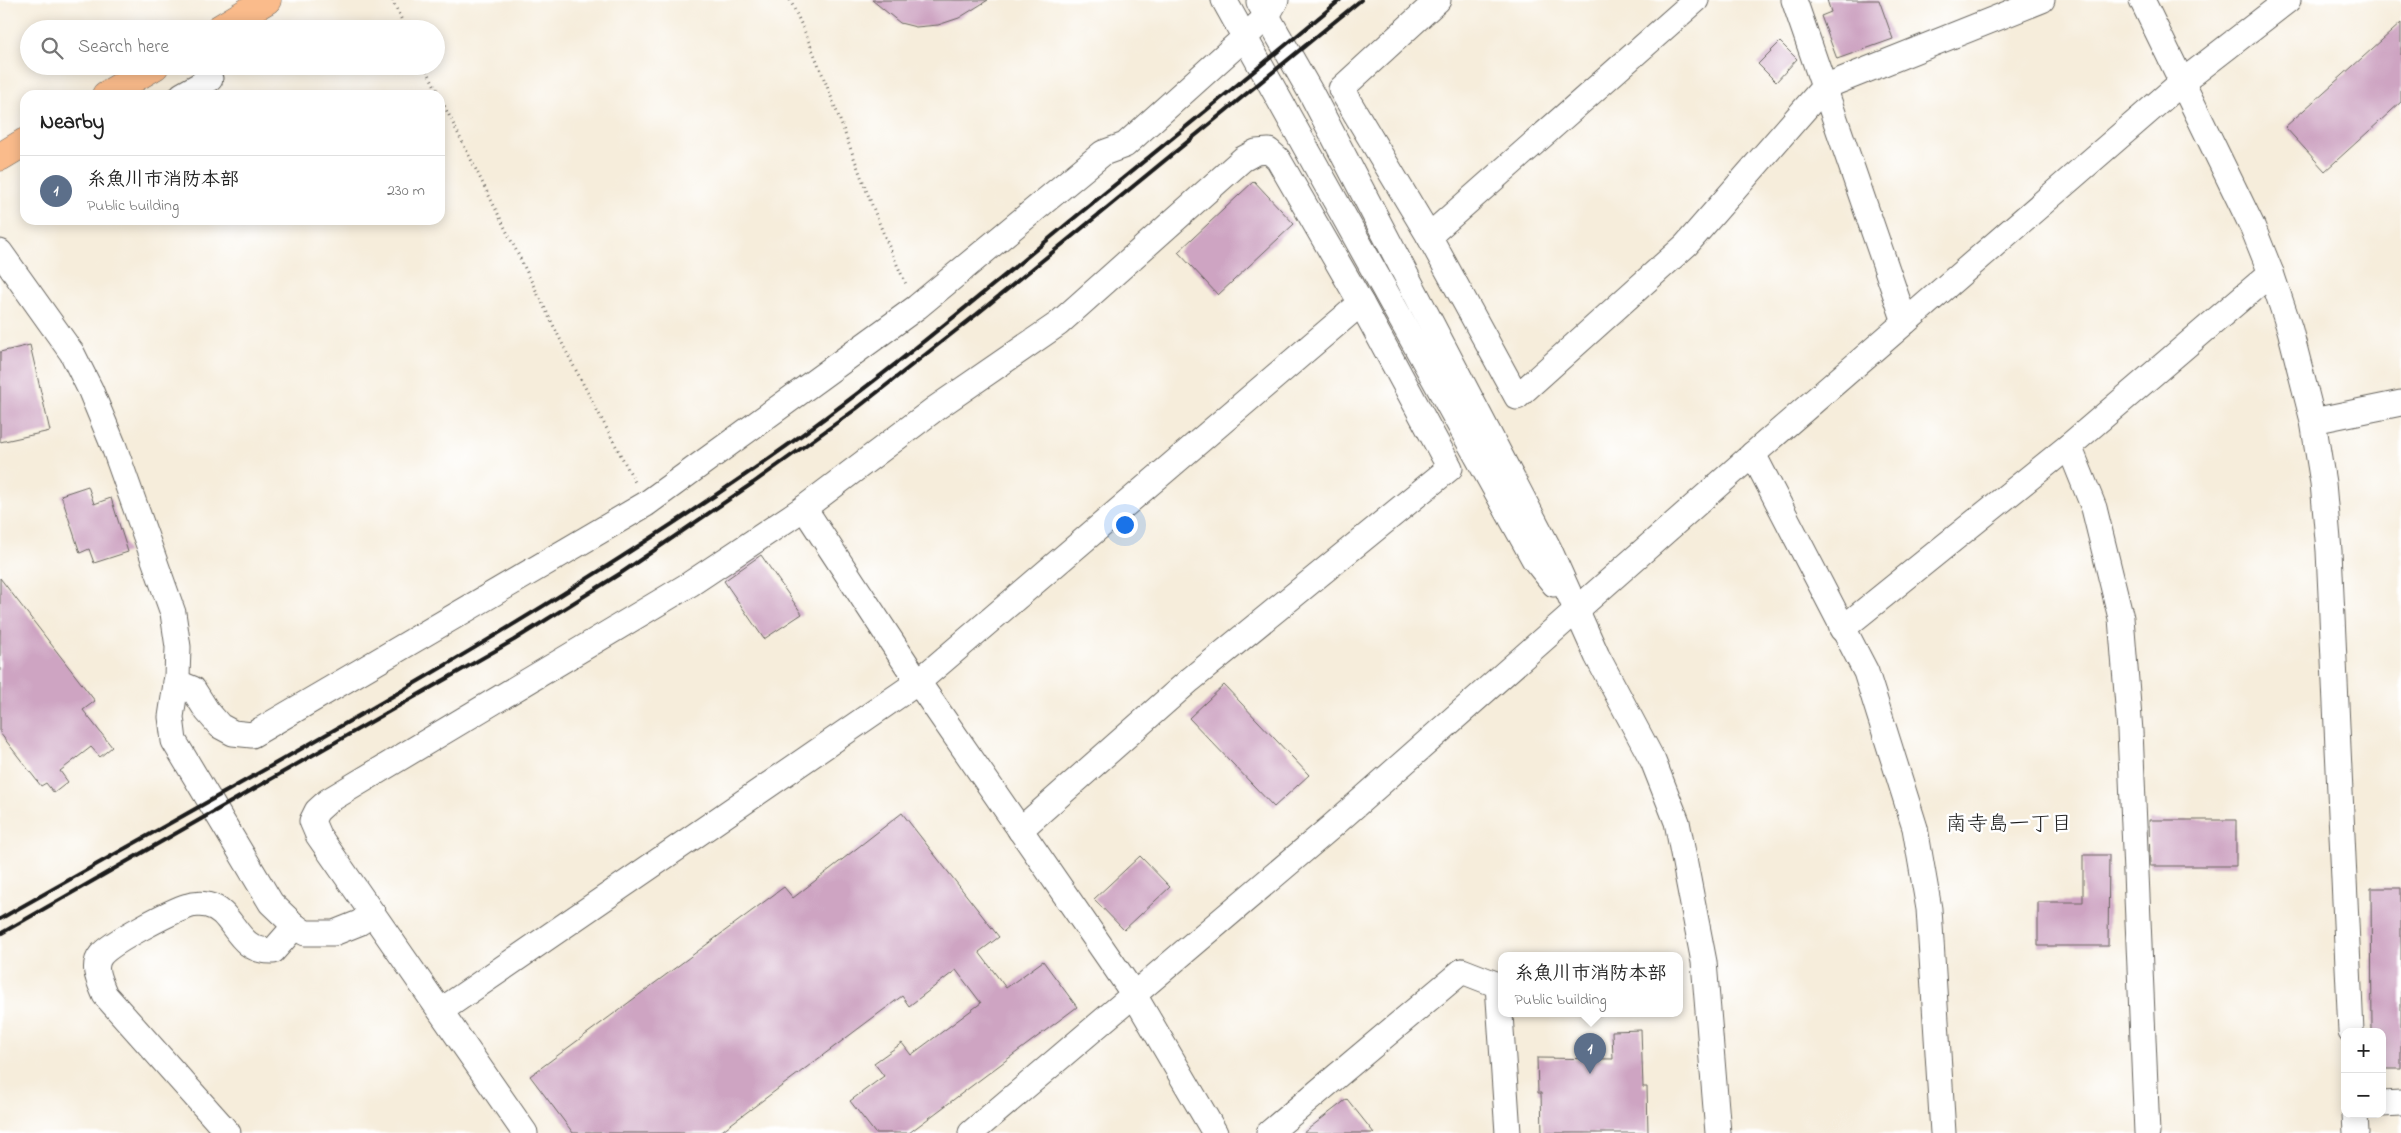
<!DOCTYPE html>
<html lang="en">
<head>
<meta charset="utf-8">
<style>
	body { margin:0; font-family:"Indie Flower","Klee One",sans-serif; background:#f6f6f6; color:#222 }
	.controls { position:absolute; right:15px; bottom:15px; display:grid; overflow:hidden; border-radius:10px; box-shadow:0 2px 12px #0003 }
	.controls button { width:45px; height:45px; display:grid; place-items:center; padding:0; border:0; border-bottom:1px solid #e0e0e0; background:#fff; color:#222; font:25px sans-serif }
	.you { position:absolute; left:1124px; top:524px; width:18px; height:18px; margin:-12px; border:4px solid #fff; border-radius:50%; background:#1a73e8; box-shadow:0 0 0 8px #1a73e833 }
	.badge { display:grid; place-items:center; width:32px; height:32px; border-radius:50%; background:#db2777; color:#fff; font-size:16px; font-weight:700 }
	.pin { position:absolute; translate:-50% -41px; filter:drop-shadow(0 1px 2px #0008) }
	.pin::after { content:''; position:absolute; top:26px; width:18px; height:15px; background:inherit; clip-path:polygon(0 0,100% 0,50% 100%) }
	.popup { position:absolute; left:1498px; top:952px; width:185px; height:65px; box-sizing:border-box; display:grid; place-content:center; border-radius:10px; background:#fff; filter:drop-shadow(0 1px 4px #0005); font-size:16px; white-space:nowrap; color:#767676 }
	.popup b { font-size:19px; color:#222 }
	.popup::after { content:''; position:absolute; left:50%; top:100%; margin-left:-10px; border:10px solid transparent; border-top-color:#fff }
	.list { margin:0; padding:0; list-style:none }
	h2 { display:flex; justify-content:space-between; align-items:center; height:65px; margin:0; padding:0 20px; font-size:21px }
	h2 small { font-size:16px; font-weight:400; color:#767676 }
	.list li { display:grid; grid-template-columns:32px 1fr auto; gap:15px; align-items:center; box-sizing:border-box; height:70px; padding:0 20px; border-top:1px solid #e0e0e0 }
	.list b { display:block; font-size:19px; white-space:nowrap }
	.list p { margin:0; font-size:16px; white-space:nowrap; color:#767676 }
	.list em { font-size:16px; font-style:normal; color:#767676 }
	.icon { flex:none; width:28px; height:28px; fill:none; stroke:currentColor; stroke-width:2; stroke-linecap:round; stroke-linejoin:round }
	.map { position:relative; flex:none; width:2401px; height:1133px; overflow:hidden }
	.search { position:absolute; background:#fff; box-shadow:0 2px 12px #0003; left:20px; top:20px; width:425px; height:55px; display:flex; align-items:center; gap:12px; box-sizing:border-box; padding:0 18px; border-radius:28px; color:#767676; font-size:19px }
	.panel { position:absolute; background:#fff; box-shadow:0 2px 12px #0003; left:20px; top:90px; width:425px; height:135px; border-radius:15px }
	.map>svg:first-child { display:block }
</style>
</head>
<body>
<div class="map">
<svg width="2401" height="1133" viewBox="0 0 2401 1133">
	<rect width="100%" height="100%" fill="#fff"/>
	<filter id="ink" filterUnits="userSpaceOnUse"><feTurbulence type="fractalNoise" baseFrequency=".02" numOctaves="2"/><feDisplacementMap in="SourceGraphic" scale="10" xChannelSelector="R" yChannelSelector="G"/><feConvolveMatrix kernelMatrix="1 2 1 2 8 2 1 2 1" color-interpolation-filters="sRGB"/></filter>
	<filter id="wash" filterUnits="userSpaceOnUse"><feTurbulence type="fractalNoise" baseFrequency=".0096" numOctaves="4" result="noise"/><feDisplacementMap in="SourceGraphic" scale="20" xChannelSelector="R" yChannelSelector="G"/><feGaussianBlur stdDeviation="1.12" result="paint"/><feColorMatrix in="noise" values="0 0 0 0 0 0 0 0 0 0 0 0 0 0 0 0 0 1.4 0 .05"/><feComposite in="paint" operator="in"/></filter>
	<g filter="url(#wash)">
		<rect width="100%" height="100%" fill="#f6eddb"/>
		<g id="blocks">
			<g fill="#cea4c2">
				<polygon points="872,0 988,0 959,18 938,25 916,27 900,23"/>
				<polygon points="1827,0 1879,0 1893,39 1837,59 1821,16 1831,12"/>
				<polygon points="2401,23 2401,102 2325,171 2285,127"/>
				<polygon points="1780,42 1797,59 1776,82 1758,64"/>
				<polygon points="1254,181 1294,224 1218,295 1178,252"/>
				<polygon points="30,345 50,431 0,442 0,352"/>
				<polygon points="88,486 94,504 111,498 128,552 94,563 89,549 80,553 61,495"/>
				<polygon points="761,555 802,614 764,639 724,581"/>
				<polygon points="0,578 95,701 83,710 112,747 100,757 91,747 60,771 68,782 54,793 46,783 41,786 0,733"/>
				<polygon points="1224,685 1309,775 1274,807 1189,718"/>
				<polygon points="902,813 999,937 979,952 1006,988 1043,961 1077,1007 909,1133 875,1133 850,1101 884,1076 874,1063 902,1043 911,1055 981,1003 956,970 909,1006 902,996 719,1133 573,1133 530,1076 784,887 793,898"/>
				<polygon points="2149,820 2236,820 2236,866 2150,866"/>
				<polygon points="2083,855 2109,855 2108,946 2038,946 2038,902 2083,902"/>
				<polygon points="1140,856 1170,887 1124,930 1094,899"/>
				<polygon points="2371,888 2401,888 2401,1069 2382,1069 2382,1032 2372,1032"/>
				<polygon points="1641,1030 1643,1087 1647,1087 1648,1133 1542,1133 1541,1093 1538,1093 1537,1058 1613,1059 1612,1031"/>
				<polygon points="1347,1099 1374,1133 1303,1133"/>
			</g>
		</g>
	</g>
	<g filter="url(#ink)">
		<use href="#blocks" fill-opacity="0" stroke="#68655f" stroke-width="1"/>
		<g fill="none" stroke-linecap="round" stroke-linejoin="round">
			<defs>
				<g id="minor">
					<polyline points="1224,0 1534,559 1554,584"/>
					<polyline points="1438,0 1341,89 1429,236 1517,397 1686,245 1824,87 2042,0"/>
					<polyline points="1794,0 1905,322"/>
					<polyline points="2142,0 2253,228 2271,273 2290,330 2313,421 2323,483 2329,551 2351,1032"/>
					<polyline points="1259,2 1311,93 1549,549 1597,656 1653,761 1677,822 1704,962 1718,1133"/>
					<polyline points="182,95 210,79 204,66"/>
					<polyline points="1429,236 1696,0"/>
					<polyline points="0,252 72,353 90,389 114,447 173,613 178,647 177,677 171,717 174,741 271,903 295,926 305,933 334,933 359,923 373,914"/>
					<polyline points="2313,421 2401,403"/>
					<polyline points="2069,446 2094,508 2121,618 2130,731 2147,1133"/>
					<polyline points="1753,454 1866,672 1915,828 1929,909 1943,1133"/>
					<polyline points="804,508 918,682 1133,993 1215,1133"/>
					<polyline points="1842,629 2069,446 2271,273"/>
					<polyline points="176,682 193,689 207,711 220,726 233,733 252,735 646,504 917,307 1103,153 1125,145 1244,38 1267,16 1276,0"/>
					<polyline points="442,1010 918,682 1361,303"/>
					<polyline points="2382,1104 2401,1103"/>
					<polyline points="2355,1114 2356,1133"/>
					<path d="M228,1133L105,995C100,982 91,967 101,955C112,942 171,911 188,906C193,904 202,904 207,905C236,911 234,952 273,951L295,926"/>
					<polyline points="525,1133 318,835 312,821 317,811 328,801 690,584 804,508 936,408 1058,324 1243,159 1256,152 1269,151 1278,159 1361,303 1450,468 1190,680 1020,830"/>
					<polyline points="971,1133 1330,828 1753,454 2181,83 2288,0"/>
					<polyline points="1269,1133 1462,971 1498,985 1508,1133"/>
				</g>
				<g id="highway">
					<polyline points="219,29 267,0"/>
					<polyline points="106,95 155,66"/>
					<polyline points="0,157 25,142"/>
				</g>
			</defs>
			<use href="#minor" stroke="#68655f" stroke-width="27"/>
			<use href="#highway" stroke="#68655f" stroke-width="29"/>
			<g stroke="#68655f" stroke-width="3" stroke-dasharray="1 4" stroke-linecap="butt">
				<polyline points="392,0 406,29"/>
				<path d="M790,0C835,93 862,193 907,286"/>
				<polyline points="425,66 439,95"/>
				<polyline points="440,97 570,359 636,484"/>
			</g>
			<use href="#minor" stroke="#fff" stroke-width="25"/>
			<use href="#highway" stroke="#fabb8b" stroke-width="28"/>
			<g stroke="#1c1c1c" stroke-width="4">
				<path d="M0,919C252,776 507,639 745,475C858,398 963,310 1068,223C1159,149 1250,75 1340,0"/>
				<polyline points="0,934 514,640 621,573 753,483 856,409 977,314 1361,0"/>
			</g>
		</g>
	</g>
	<g text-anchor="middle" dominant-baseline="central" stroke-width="5" stroke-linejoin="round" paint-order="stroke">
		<g font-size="21" fill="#1c1c1c" stroke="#fff">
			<text x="2009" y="825">南寺島一丁目</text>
		</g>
	</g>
</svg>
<div class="controls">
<button>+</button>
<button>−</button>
</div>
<div class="you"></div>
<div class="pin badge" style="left:1590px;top:1074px;background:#5c6f8a">1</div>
<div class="popup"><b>糸魚川市消防本部</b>Public building</div>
<div class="search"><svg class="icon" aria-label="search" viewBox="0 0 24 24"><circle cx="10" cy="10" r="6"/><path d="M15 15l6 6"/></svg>Search here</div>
<section class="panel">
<h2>Nearby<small></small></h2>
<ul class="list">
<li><span class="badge" style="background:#5c6f8a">1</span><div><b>糸魚川市消防本部</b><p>Public building</p></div><em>230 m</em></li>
</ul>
</section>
</div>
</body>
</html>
